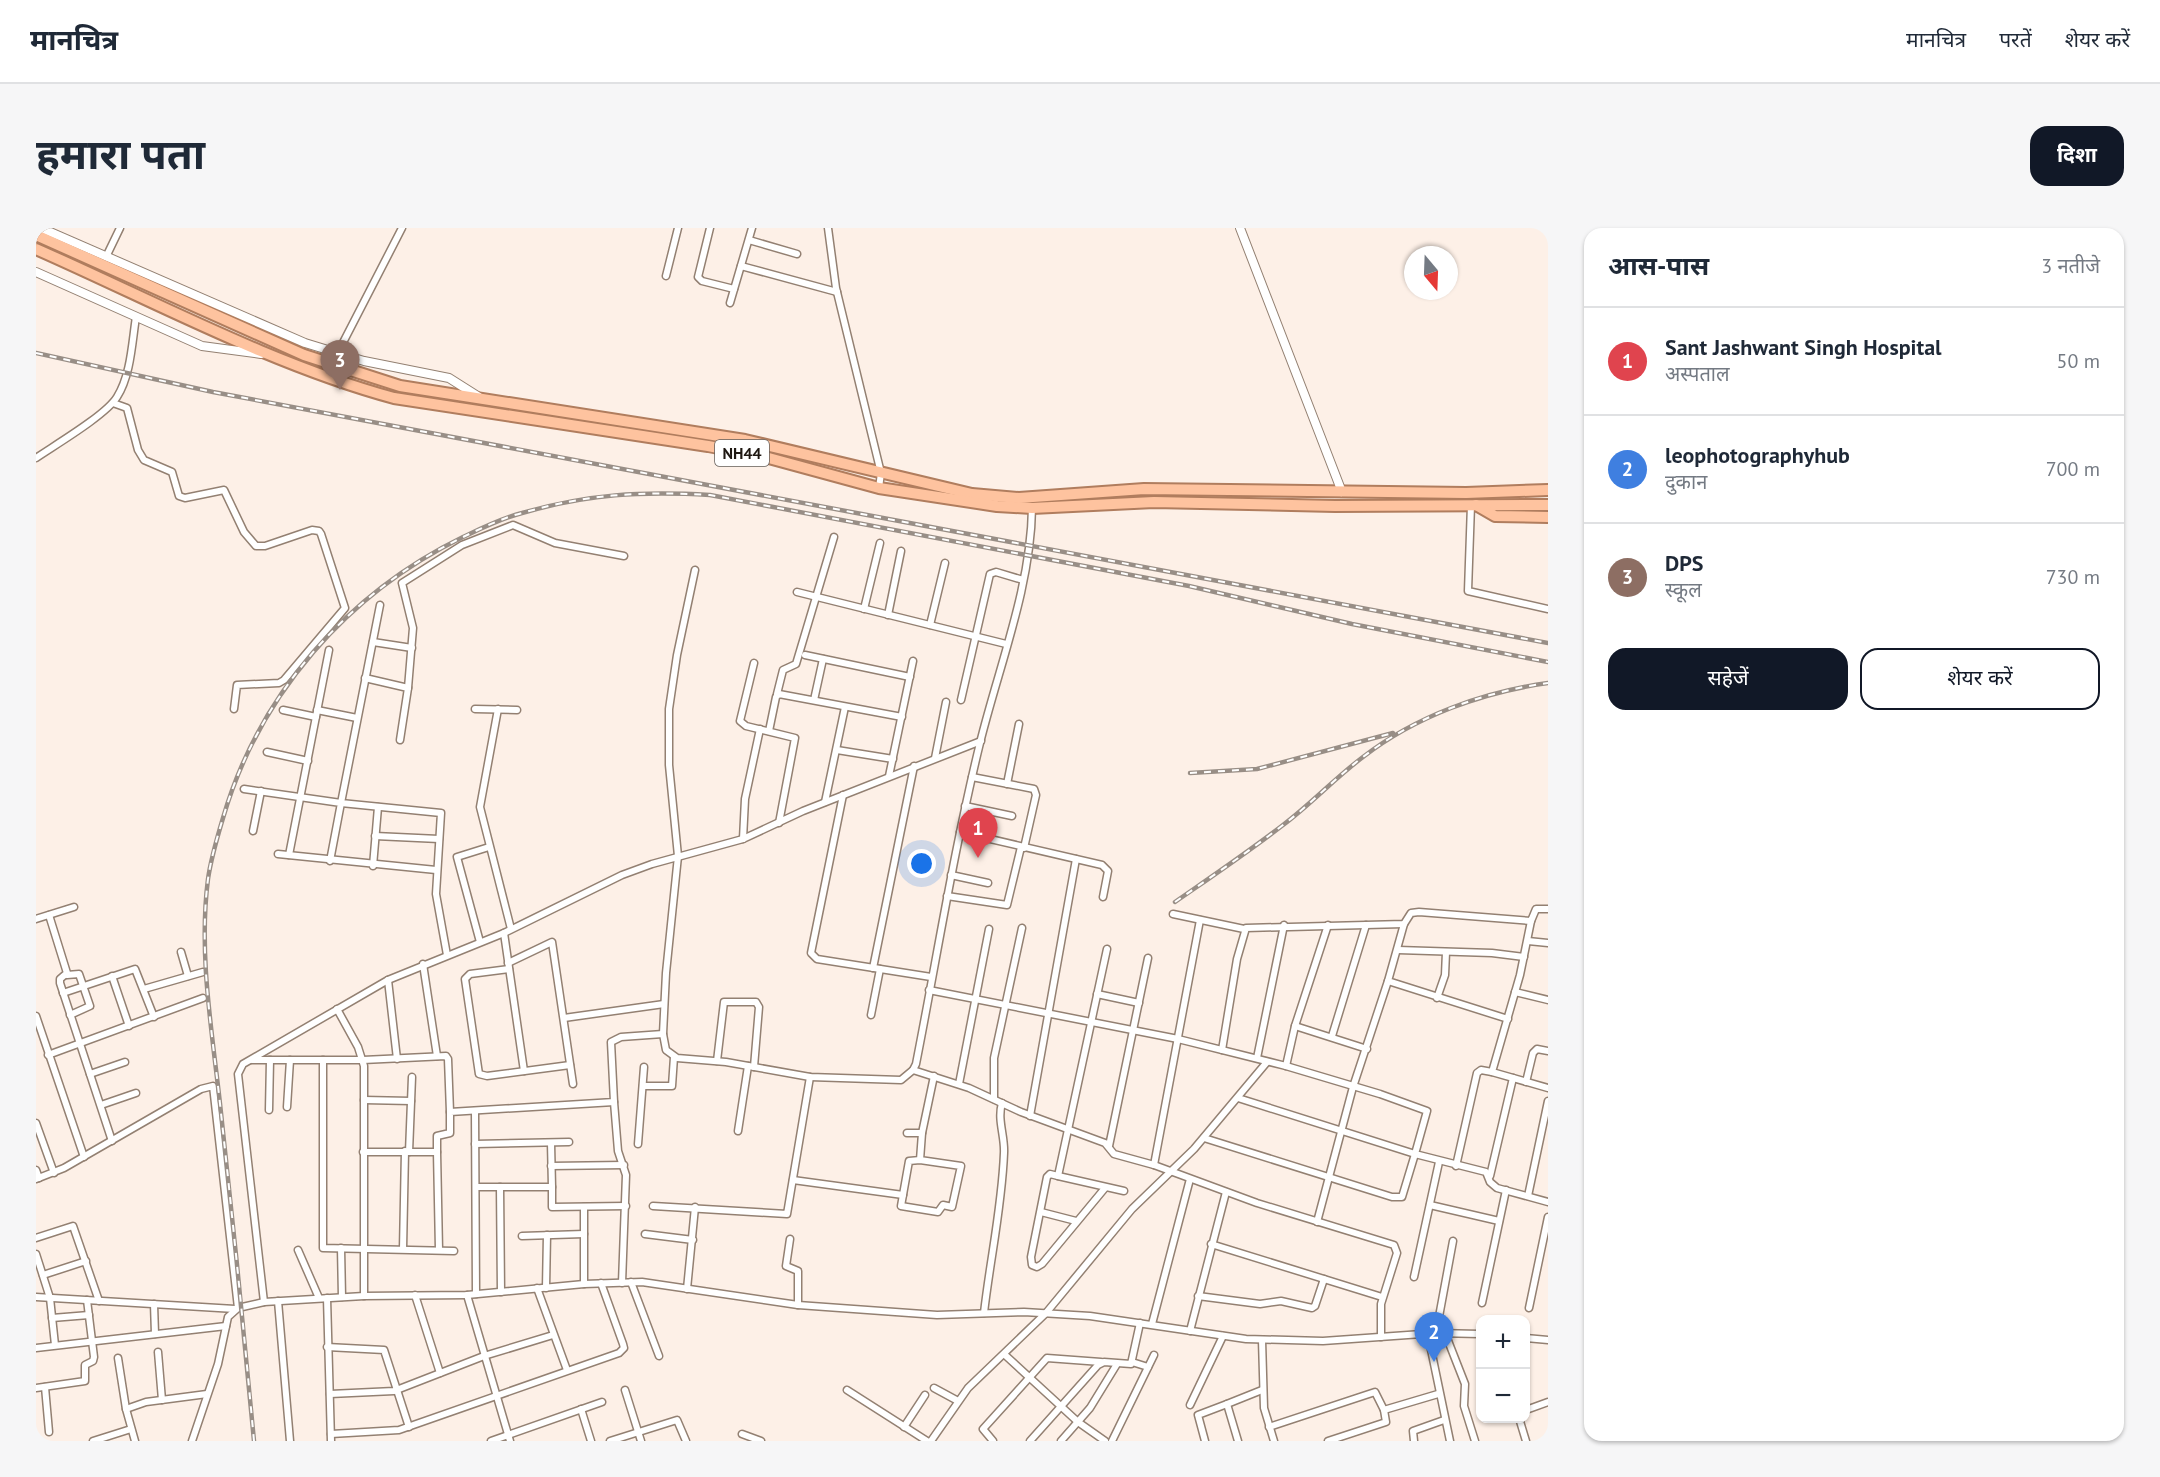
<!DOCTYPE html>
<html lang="hi">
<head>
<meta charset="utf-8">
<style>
	body { margin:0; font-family:"PT Sans","Noto Sans Devanagari",sans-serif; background:#f6f6f7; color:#1f2937 }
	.controls { position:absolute; right:18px; bottom:18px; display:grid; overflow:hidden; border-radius:12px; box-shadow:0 2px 4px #0004 }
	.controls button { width:54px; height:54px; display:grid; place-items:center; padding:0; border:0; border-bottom:2px solid #e0e1e3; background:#fff; color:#1f2937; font:30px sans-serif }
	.compass { position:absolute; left:1368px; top:18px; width:54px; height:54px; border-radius:50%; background:#fff; box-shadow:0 2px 4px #0004; rotate:161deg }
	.you { position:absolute; left:886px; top:636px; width:21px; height:21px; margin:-15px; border:4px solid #fff; border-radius:50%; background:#1a73e8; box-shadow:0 0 0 9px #1a73e833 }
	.badge { display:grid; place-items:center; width:39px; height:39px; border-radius:50%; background:#111827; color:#fff; font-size:20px; font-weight:700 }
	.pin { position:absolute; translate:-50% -50px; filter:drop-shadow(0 2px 3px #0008) }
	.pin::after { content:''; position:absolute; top:32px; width:21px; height:18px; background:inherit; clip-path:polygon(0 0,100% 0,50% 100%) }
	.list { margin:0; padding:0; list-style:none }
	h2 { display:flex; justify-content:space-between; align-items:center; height:78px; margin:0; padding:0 24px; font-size:26px }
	h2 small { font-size:20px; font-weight:400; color:#747a83 }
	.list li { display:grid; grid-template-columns:39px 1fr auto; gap:18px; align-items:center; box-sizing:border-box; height:108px; padding:0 24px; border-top:2px solid #e0e1e3 }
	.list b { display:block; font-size:22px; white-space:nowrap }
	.list p { margin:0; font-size:20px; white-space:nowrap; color:#747a83 }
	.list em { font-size:20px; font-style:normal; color:#747a83 }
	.actions { display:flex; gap:12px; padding:18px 24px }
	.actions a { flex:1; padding:14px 0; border:2px solid #111827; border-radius:18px; text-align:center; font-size:21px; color:#111827 }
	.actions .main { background:#111827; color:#fff }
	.map { position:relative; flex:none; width:1512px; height:1213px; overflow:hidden; border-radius:18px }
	header { display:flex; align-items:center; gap:36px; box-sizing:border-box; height:84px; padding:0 30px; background:#fff; border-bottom:2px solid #e0e1e3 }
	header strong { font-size:28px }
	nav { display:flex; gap:33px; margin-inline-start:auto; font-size:21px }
	.intro { display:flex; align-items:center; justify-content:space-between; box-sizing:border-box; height:144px; padding:0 36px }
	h1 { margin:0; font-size:42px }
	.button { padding:15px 27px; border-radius:18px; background:#111827; color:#fff; font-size:21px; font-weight:700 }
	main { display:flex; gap:36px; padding:0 36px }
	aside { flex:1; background:#fff; border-radius:18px; box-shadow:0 2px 4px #0004 }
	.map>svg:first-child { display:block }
</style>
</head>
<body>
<header>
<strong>मानचित्र</strong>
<nav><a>मानचित्र</a><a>परतें</a><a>शेयर करें</a></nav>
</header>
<div class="intro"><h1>हमारा पता</h1><a class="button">दिशा</a></div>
<main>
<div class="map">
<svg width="1512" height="1213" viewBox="0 0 1512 1213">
	<rect width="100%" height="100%" fill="#fdf0e7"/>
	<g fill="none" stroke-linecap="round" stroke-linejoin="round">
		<defs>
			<g id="minor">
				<polyline points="674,0 662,49 666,53 698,61"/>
				<polyline points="792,0 800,60 845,245 843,260"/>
				<polyline points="713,12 761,26"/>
				<polyline points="70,29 84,0"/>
				<polyline points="705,38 801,64"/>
				<polyline points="630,48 642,0"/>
				<polyline points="694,75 716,0"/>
				<polyline points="296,136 366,0"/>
				<polyline points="77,175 91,180 102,222 108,232 136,244 143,268 149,270 188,262 208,304 220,318 229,318 276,302 283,303 285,306 309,380 248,452 243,455 201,457 198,481"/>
				<path d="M0,230C19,217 70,187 81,169C95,147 96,114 100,89"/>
				<polyline points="1435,277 1432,363 1512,381"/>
				<path d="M659,342L641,427L633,481V537L642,628L630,745L627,806L630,822L641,830L690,834L774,849L865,852L877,842L880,836C901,729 918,621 944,515C963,438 995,359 996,280"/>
				<polyline points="761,364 970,416"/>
				<polyline points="344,377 305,575 405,585 400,666 411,727"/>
				<polyline points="828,381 844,315"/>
				<polyline points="852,387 865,323"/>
				<polyline points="894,397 909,335"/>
				<polyline points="337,414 376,420"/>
				<polyline points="769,427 874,449"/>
				<polyline points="718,435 704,493 710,498 759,510 743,595"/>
				<polyline points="329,450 372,460 364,512"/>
				<polyline points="372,460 377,400 366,355 426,317 477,297 519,315 588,328"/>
				<polyline points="741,466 747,442 760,436 798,309"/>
				<polyline points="778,472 787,431"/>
				<polyline points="925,472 954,346 960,344 987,352"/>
				<polyline points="439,481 481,482"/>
				<polyline points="462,481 444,579 475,701"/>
				<polyline points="247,482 280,489"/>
				<polyline points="281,482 321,490"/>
				<polyline points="733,503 740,469 743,466 866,489"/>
				<polyline points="801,522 857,531"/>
				<polyline points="231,524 272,533"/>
				<polyline points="899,530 910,474"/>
				<polyline points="853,548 877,433"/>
				<polyline points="936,549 998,561 1000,567 988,620"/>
				<polyline points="971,556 983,496"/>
				<polyline points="208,561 305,575 294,633"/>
				<polyline points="807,567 775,725 781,731 895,749"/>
				<polyline points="789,574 809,479"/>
				<polyline points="929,578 976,588"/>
				<polyline points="217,603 225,563"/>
				<polyline points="924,604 1066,637 1072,643 1067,669"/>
				<polyline points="339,608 403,611"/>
				<polyline points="707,611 709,571 724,501"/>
				<polyline points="242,626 400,642"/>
				<polyline points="253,627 293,422"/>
				<polyline points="337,638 342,579"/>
				<polyline points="915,647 952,655"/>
				<polyline points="911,668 971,677 985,619"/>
				<polyline points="1137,686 1208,701"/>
				<polyline points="13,687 31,745 24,751 24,755 76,913"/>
				<polyline points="0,691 38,679"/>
				<polyline points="1495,693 1484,747 1456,844 1512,860"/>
				<polyline points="1368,696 1352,753 1472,791"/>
				<polyline points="468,705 488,843"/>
				<polyline points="1492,713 1512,715"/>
				<polyline points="444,714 421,629 453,619"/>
				<polyline points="1362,722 1456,725 1488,729"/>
				<polyline points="145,724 152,748"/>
				<polyline points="472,735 516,714 537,856"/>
				<polyline points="387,736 401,828"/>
				<polyline points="837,740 878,538"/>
				<polyline points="473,741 434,746 429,751 443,846 451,848 534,837"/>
				<polyline points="31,747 43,746 54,778 34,787"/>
				<polyline points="76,748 93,798"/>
				<polyline points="352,752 361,831"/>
				<polyline points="108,761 167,744"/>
				<polyline points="893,762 1142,811 1250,838 1344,866 1391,883 1379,926 1450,944 1454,954 1461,960 1512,974"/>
				<polyline points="1479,764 1512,772"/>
				<polyline points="27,765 99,741 118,789"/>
				<polyline points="1061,766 1103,775"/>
				<polyline points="1401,770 1409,747 1410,724"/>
				<polyline points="301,781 322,819 328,838 328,1068"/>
				<polyline points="835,787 844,741"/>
				<polyline points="0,788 48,929"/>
				<polyline points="528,790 628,776"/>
				<polyline points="1259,798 1331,821"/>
				<polyline points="1296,808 1330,697"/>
				<polyline points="1186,822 1201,731 1210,700 1368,696 1375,685 1383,684 1495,693 1500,681 1512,681"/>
				<polyline points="12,827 167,770"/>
				<polyline points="1221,830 1248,697"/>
				<polyline points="216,832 327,832 410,828 412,831 414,884"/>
				<polyline points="287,832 287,1020 418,1023"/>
				<polyline points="681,833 688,774 720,774 723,779 718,839"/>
				<polyline points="1250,838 1259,798 1292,697"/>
				<polyline points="877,842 933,860 985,884 1069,915 1078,926 1118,937 1221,975 1358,1017 1361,1025 1345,1076 1345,1109"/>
				<polyline points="54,846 89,834"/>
				<polyline points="1490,854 1497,825 1501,821 1512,823"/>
				<polyline points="923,856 953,701"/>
				<polyline points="607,858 636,858 638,829"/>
				<polyline points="958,871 958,830 986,700"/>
				<polyline points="328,872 375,873"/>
				<polyline points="578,874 582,923 590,947 586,1055"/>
				<polyline points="65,877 100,865"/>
				<polyline points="251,879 254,832"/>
				<polyline points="233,882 234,832"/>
				<polyline points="439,883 440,1066"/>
				<polyline points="994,888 1040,631"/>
				<polyline points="0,895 18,945"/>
				<polyline points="702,903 712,838"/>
				<polyline points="871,905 886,905 898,848"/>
				<polyline points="1168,910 1356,969 1366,969 1379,926 1202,870"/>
				<polyline points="439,916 533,914"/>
				<polyline points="602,916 608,839"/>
				<polyline points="1073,918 1112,730"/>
				<polyline points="327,924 401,924 401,908 414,905 414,884 578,874 575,814 585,809 627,806"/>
				<polyline points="373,924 376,849"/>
				<polyline points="401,924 403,1022"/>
				<polyline points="884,932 873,933 865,978 902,984 907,977 916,979 925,938 884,932 886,905"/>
				<polyline points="1118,937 1164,692"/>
				<polyline points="515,938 588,937"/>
				<polyline points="1420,938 1441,845 1445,842 1456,844"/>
				<polyline points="0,942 3,950"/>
				<polyline points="1022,948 1088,963"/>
				<polyline points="1454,948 1477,850"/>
				<polyline points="0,951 28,940 165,861 177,858 202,1080"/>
				<polyline points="757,952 867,967"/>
				<polyline points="440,959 516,959 515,915"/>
				<polyline points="464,959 465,1064"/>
				<polyline points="516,959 516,979 590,978"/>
				<polyline points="1069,960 1006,1036 1001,1039 996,1037 995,1029 1011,949 1014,946 1022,948 1071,721"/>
				<polyline points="1492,968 1512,873"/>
				<polyline points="1394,977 1463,993"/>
				<polyline points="617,978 751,986 774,849"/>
				<polyline points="1005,984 1040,993"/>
				<polyline points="1281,994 1317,859 1352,753"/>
				<polyline points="609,1006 657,1012"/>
				<polyline points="486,1008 548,1006"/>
				<polyline points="0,1010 37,998 63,1073"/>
				<polyline points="754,1011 750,1038 762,1043 762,1077"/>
				<polyline points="1175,1016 1346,1069"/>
				<polyline points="305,1020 306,1069"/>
				<polyline points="367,1021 369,923"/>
				<polyline points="262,1022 283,1070"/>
				<polyline points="0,1026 14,1070 19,1117"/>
				<polyline points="7,1047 50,1033"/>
				<polyline points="1378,1049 1403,934"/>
				<polyline points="595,1054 623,1128"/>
				<polyline points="548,1056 548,979"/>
				<polyline points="501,1060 531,1142"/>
				<polyline points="510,1060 511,1007"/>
				<polyline points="651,1061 659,979"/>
				<polyline points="379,1067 404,1145"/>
				<polyline points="431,1067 474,1213"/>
				<polyline points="1162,1068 1224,1076 1245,1073 1276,1080 1279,1078 1288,1051"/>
				<polyline points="0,1069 199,1081"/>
				<polyline points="291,1070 295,1213"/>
				<polyline points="242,1073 254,1213"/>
				<polyline points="228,1074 202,846 207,836 352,752 468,705 586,647 616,636 707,611 767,583 945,513"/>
				<polyline points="1446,1075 1470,962"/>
				<polyline points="118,1076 119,1106"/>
				<polyline points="1493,1080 1512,989"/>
				<path d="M948,1085C954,1032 966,979 968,925C969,908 961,892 966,875"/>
				<polyline points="16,1090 53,1087"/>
				<polyline points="1116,1096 1154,951"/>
				<polyline points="1154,1103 1190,964"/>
				<polyline points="1400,1105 1417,1013"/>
				<polyline points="1409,1105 1429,1156 1428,1178 1439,1213"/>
				<polyline points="1392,1107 1414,1213"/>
				<polyline points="1490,1110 1512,1112"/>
				<polyline points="1226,1112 1228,1180 1238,1213"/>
				<polyline points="291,1119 348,1122 373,1199"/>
				<polyline points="0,1120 190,1098"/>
				<polyline points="122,1124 126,1172"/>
				<polyline points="969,1127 1042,1194 1069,1213"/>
				<polyline points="82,1130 90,1181 99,1213"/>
				<polyline points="1096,1134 1112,1139"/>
				<polyline points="9,1159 13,1204"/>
				<polyline points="0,1160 49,1153 49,1137 57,1133 58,1129 51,1072"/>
				<polyline points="898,1160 922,1173"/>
				<polyline points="589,1162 605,1213"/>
				<polyline points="811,1162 891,1213"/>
				<polyline points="294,1166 358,1163 448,1128 517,1107"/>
				<polyline points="1154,1177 1187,1108"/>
				<polyline points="90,1181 110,1174 171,1166"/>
				<polyline points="545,1181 555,1213"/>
				<polyline points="1490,1182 1512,1174"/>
				<polyline points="1483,1190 1490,1213"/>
				<polyline points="868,1199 889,1167"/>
				<polyline points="1233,1199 1339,1164 1348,1182"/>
				<polyline points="295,1206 363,1202 583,1125 588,1120 587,1116 565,1055"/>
				<polyline points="706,1206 725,1213"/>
				<polyline points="57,1213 95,1201"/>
				<polyline points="156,1213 182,1136 192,1089 202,1080 228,1074 328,1068 431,1067 548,1056 606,1054 762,1077 901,1087 988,1084 1054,1088 1210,1111 1287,1113 1400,1105 1444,1106"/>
				<polyline points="455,1213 566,1174"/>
				<polyline points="574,1213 641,1192 650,1213"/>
				<polyline points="895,1213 932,1160 1010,1085 1096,981 1158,921 1231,834"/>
				<polyline points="957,1213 947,1201 1011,1130 1065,1134"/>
				<polyline points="994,1213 1062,1137 1068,1134 1095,1136 1104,1095"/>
				<polyline points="1025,1213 1054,1180 1081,1136"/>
				<polyline points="1076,1213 1118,1127"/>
				<polyline points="1169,1213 1162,1187 1191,1176"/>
				<polyline points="1202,1213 1191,1176 1226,1162"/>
				<polyline points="1292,1213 1350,1194 1348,1182 1402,1166"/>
				<polyline points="1378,1213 1377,1203 1408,1192"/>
			</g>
			<g id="tertiary">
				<polyline points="5,0 269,115 328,133 413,150 443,169"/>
				<polyline points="1204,0 1306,264"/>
				<polyline points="0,44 166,118 225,126"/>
			</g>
			<g id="trunk">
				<polyline points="0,7 268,127 364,158 709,212 936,266 983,270 1108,261 1430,265 1512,262"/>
				<path d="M0,21C116,72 236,137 358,170L672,218L729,229L843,260L961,278L996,280L1118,274L1299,278L1512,277"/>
				<polyline points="1440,277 1459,288 1512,289"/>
			</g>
		</defs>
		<use href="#minor" stroke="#938072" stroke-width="9"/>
		<use href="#tertiary" stroke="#938072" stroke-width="10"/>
		<use href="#trunk" stroke="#b07d5e" stroke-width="14"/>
		<use href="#minor" stroke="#fff" stroke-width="6"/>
		<use href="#tertiary" stroke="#fff" stroke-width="8"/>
		<use href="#trunk" stroke="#fec39f" stroke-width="10"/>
		<defs>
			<g id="rail">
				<polyline points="0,125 177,164 1512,415"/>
				<polyline points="1154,545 1221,541 1357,505"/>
				<path d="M1139,674C1175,649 1212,624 1247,597C1275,576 1299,550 1327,529C1380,488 1447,464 1512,455"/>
				<path d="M218,1213C208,1104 197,994 185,885C177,808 162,728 172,651C175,630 181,610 187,590C223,466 312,365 427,309C446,300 466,290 486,285C552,266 605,263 674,267L1153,358L1316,396L1512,434"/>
			</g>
		</defs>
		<use href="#rail" stroke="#988e86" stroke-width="4.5"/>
		<use href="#rail" stroke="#fff" stroke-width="2" stroke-dasharray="7" stroke-linecap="butt"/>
	</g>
	<g text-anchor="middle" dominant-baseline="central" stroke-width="4.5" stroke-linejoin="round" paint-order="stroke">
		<rect fill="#fff" stroke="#625d59" stroke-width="1.5" x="679" y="212" width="54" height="26" rx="4.5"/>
		<g font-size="16" font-weight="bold" fill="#1f1812">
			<text x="706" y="225">NH44</text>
		</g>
	</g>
</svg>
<div class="controls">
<button>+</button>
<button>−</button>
</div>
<svg class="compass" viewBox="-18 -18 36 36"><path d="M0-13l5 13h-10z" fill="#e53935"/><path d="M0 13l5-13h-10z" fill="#747a83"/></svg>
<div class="you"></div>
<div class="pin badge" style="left:942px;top:630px;background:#e0444e">1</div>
<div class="pin badge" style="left:1398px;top:1134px;background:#3f7fe0">2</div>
<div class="pin badge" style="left:304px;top:162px;background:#8d6e63">3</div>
</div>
<aside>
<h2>आस-पास<small>3 नतीजे</small></h2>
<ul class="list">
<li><span class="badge" style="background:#e0444e">1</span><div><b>Sant Jashwant Singh Hospital</b><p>अस्पताल</p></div><em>50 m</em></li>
<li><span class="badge" style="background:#3f7fe0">2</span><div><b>leophotographyhub</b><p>दुकान</p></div><em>700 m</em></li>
<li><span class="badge" style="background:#8d6e63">3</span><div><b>DPS</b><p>स्कूल</p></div><em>730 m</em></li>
</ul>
<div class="actions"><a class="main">सहेजें</a><a>शेयर करें</a></div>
</aside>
</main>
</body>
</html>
